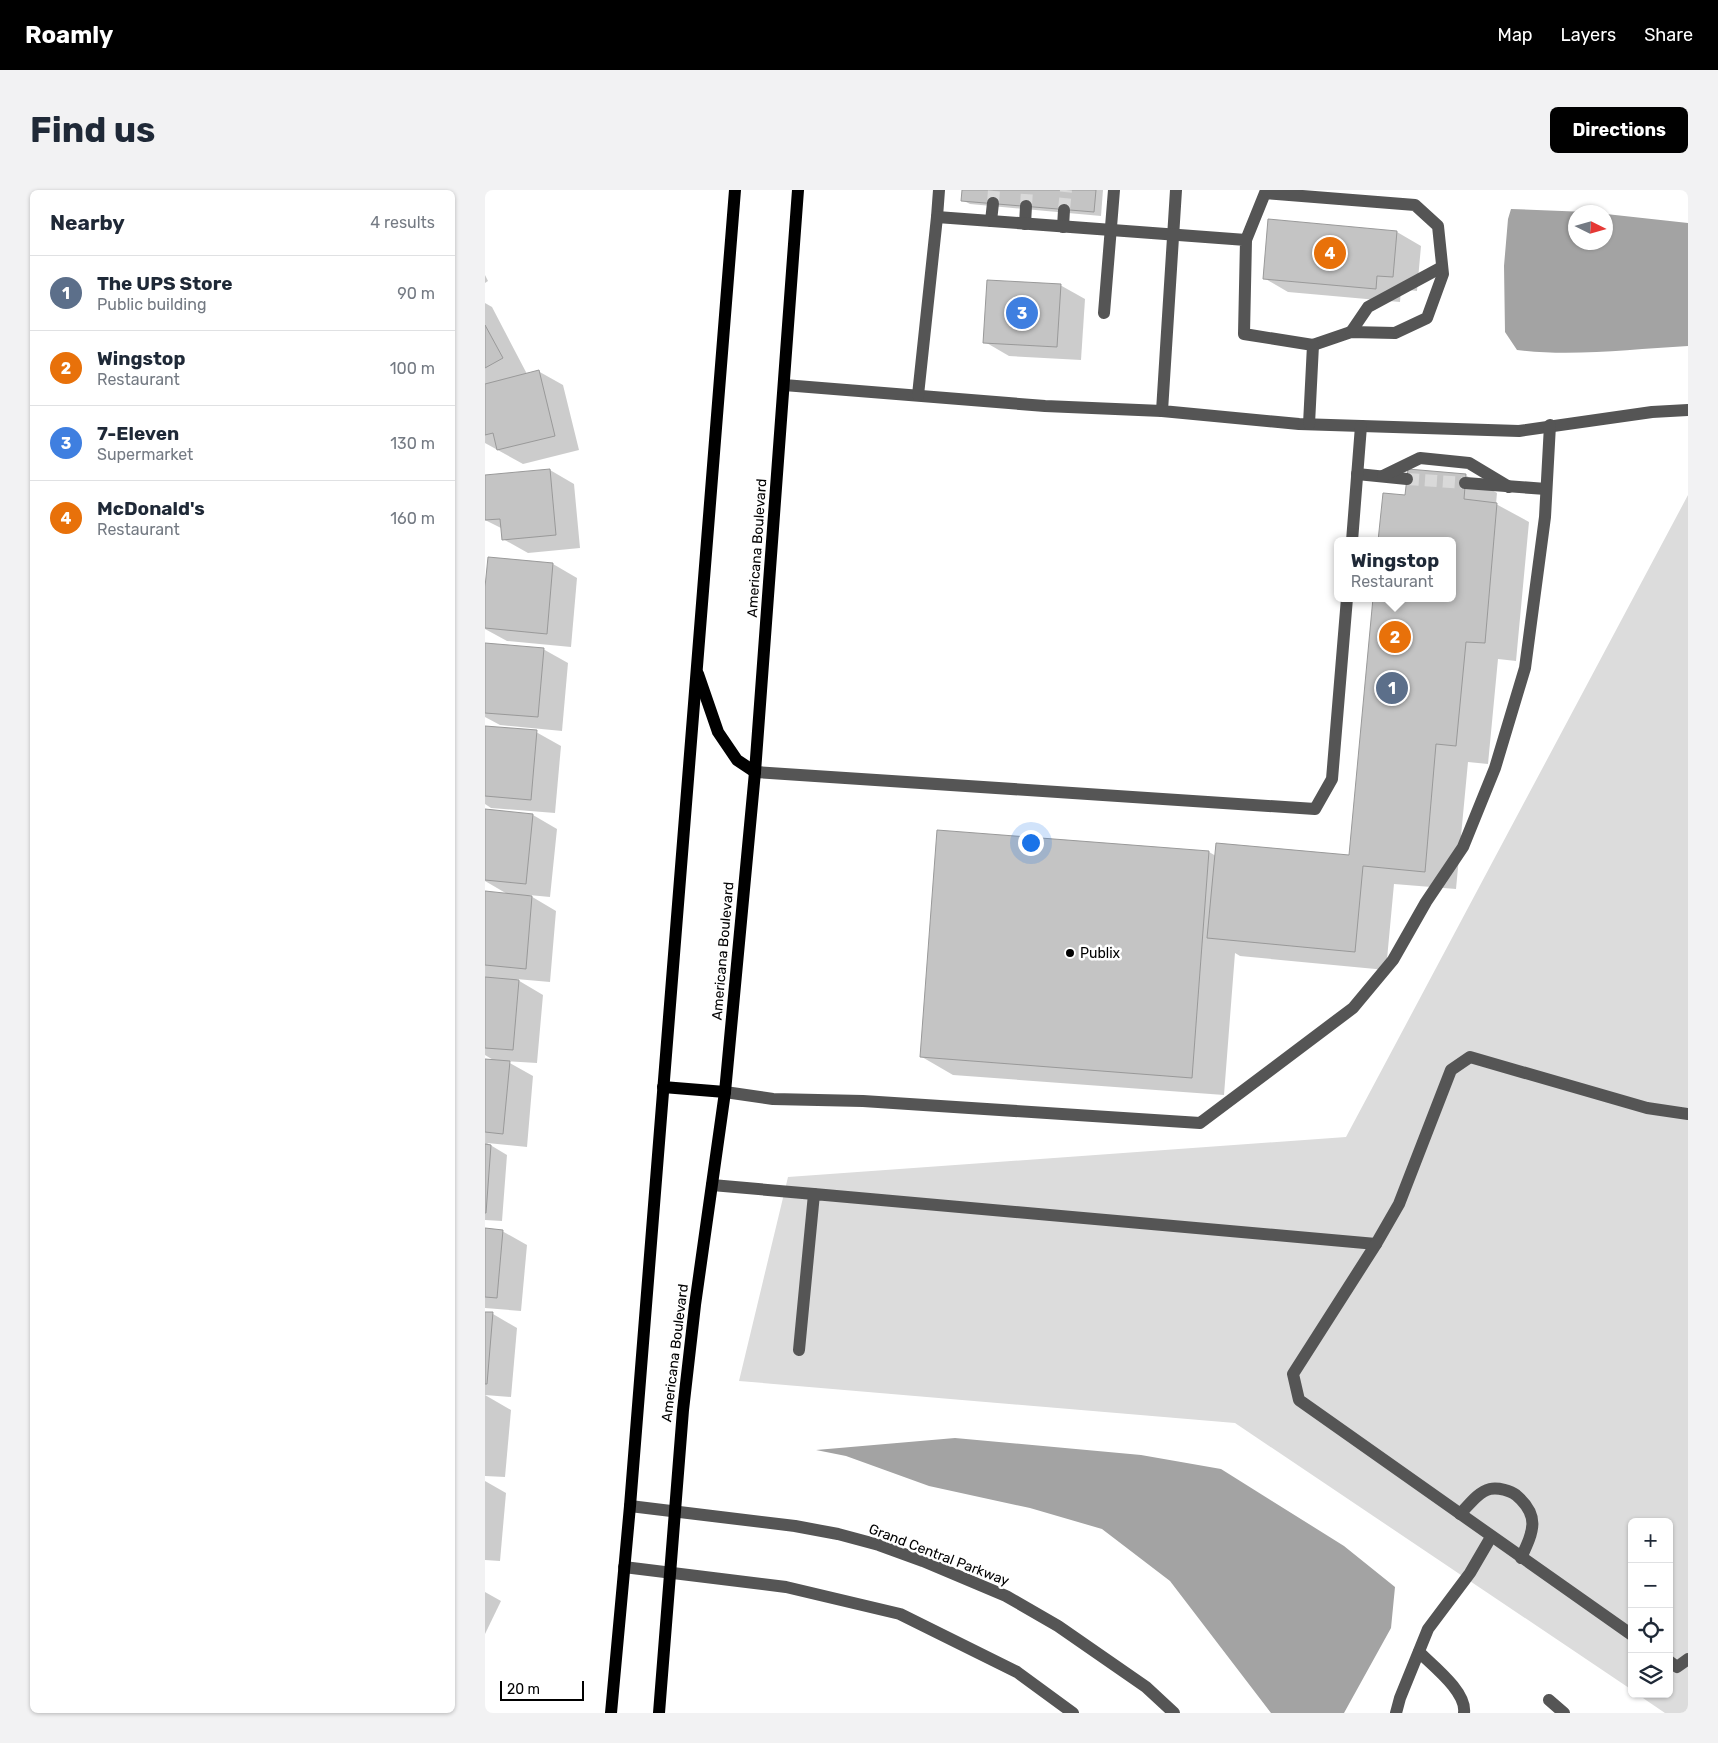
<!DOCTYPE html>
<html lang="en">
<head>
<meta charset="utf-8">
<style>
	body { margin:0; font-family:Rubik,sans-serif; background:#f2f2f3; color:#1f2937 }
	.controls { position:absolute; right:15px; bottom:15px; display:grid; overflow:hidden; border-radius:8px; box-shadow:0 1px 4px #0004 }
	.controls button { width:45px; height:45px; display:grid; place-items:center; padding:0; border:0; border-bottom:1px solid #e0e1e3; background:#fff; color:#1f2937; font:25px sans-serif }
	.compass { position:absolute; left:1083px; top:15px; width:45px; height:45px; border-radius:50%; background:#fff; box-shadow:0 1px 4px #0004; rotate:95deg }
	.scale { position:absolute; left:15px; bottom:12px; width:84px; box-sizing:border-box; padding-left:5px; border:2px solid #000; border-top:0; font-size:14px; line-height:18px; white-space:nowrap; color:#000; -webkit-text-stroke:4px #fff; paint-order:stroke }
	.you { position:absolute; left:545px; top:652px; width:18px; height:18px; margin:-12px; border:4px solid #fff; border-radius:50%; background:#1a73e8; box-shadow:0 0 0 8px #1a73e833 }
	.badge { display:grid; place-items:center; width:32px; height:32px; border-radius:50%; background:#000; color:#fff; font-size:16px; font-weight:700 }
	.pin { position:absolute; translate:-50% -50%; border:2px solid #fff; box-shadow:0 1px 5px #0006 }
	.popup { position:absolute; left:849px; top:347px; width:122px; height:65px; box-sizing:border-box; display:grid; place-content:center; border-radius:8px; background:#fff; filter:drop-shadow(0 1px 4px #0005); font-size:16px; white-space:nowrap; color:#747a83 }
	.popup b { font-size:19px; color:#1f2937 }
	.popup::after { content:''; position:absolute; left:50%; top:100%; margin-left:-10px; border:10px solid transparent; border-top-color:#fff }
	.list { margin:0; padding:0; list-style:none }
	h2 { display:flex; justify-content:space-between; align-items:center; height:65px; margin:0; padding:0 20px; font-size:21px }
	h2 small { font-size:16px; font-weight:400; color:#747a83 }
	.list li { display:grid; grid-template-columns:32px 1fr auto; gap:15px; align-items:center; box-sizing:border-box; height:75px; padding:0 20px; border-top:1px solid #e0e1e3 }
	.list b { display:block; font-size:19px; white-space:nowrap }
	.list p { margin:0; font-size:16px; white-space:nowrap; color:#747a83 }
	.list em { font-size:16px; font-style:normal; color:#747a83 }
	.icon { flex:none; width:28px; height:28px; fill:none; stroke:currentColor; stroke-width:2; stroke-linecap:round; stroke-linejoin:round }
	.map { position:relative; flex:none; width:1203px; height:1523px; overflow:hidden; border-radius:8px }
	header { display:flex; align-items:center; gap:30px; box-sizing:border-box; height:70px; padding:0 25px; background:#000; color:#fff }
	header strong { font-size:24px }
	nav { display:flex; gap:28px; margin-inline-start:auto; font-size:18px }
	.intro { display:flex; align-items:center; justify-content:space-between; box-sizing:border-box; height:120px; padding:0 30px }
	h1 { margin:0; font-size:35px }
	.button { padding:12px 22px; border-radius:8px; background:#000; color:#fff; font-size:18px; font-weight:700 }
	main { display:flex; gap:30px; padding:0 30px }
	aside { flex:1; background:#fff; border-radius:8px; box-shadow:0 1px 4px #0004 }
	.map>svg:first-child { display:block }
</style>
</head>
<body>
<header>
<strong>Roamly</strong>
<nav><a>Map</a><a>Layers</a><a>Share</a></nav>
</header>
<div class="intro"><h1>Find us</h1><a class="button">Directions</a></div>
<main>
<aside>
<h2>Nearby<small>4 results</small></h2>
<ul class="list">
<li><span class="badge" style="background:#5c6f8a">1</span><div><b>The UPS Store</b><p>Public building</p></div><em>90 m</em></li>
<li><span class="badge" style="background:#e8710a">2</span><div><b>Wingstop</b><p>Restaurant</p></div><em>100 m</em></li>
<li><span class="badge" style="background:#3f7fe0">3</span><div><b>7-Eleven</b><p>Supermarket</p></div><em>130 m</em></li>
<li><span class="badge" style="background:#e8710a">4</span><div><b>McDonald's</b><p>Restaurant</p></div><em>160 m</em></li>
</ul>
</aside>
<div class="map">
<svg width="1203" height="1523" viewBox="0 0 1203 1523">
	<rect width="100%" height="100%" fill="#fff"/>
	<polygon fill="#dcdcdc" points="1203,305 1203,1523 1180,1523 1152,1504 1184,1504 1184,1332 1147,1332 1147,1500 750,1233 254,1191 303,987 861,947"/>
	<g fill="#a3a3a3">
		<path d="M1026,19L1102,22H1090V52H1120L1121,24L1203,33V156C1146,159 1088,167 1032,160L1020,142L1019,76L1023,29Z"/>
		<polygon points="470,1248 656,1265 736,1279 859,1356 910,1397 906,1438 859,1523 786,1523 685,1391 617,1339 545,1318 444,1296 361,1266 331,1260"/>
	</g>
	<g fill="#0003">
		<polygon points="478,0 618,0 616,26 485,14 477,10"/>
		<polygon points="912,42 936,56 932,101 916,99 915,112 803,102 779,88"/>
		<polygon points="0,85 3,91 0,93"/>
		<polygon points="575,95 600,109 596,170 524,166 500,152"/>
		<polygon points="0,113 7,117 42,184 53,181 78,195 94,260 38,274 0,253"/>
		<polygon points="65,280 89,294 95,358 43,363 18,349 18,339 0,330 0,286"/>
		<polygon points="980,285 1012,303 1011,314 1044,332 1031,471 1013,469 1003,574 983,572 971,699 909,694 901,780 755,766 750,763 739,905 468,885 437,867 454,641 724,662 731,666 865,667 968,408 968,351 922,306"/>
		<polygon points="68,374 92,388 86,457 22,451 0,439 0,412"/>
		<polygon points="0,454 58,459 83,473 77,541 15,535 0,527"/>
		<polygon points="0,537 51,542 76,556 70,623 6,618 0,614"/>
		<polygon points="0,620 48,625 72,639 65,707 44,705 71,721 65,792 31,789 58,805 52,873 21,871 48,886 42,957 2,953 22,965 17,1031 0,1030 0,870 10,871 0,865 0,703 24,705 0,691"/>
		<polygon points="0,1040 17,1041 42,1055 36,1121 0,1118"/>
		<polygon points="0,1123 8,1124 32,1138 26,1207 0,1205"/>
		<polygon points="0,1205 26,1220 20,1287 0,1286"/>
		<polygon points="0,1291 21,1303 15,1371 0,1370"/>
		<polygon points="0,1402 16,1411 0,1444"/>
	</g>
	<g fill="#c4c4c4" stroke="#999">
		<polygon points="477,0 611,0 609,22 476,11"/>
		<polygon points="783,29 912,41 908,87 892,86 891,99 778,89"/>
		<polygon points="502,90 576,94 572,157 498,153"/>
		<polygon points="0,135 18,168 0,178"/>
		<polygon points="54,180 70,246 12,260 8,243 0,245 0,194"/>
		<polygon points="65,279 71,345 17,350 15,329 0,330 0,285"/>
		<polygon points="923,279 981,284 979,309 1012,313 1000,453 981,452 971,556 951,554 940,682 878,676 870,762 722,748 731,653 864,665 888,408 968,408 968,351 893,351 898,303 920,305"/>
		<polygon points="3,367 68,373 62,444 0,438 0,397"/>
		<polygon points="0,453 59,458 53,527 0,523"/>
		<polygon points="0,536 52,540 46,610 0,606"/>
		<polygon points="0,619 48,624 41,694 0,690"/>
		<polygon points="452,640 724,661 707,888 435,867"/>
		<polygon points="0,701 47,706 41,779 0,775"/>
		<polygon points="0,787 34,790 28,860 0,858"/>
		<polygon points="0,869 25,871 18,944 0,942"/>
		<polygon points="0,954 6,955 1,1023 0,1023"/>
		<polygon points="0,1038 18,1040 12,1108 0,1107"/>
		<polygon points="0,1122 8,1122 2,1194 0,1194"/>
	</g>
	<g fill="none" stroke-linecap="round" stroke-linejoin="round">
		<g stroke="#d9d9d9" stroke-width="12" stroke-dasharray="12 6" stroke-linecap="butt">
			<polyline points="508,13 509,0"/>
			<polyline points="541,16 542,0"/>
			<polyline points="579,20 581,0"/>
			<polyline points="922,289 980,293"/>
		</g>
		<g stroke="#555" stroke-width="12">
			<polyline points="691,0 677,221 814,234 1034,241 1167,222 1203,220"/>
			<polyline points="452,27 454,0"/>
			<polyline points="506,31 508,13"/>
			<polyline points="540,34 541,16"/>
			<polyline points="578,37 579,20"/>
			<polyline points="761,50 780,3 930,15 953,36 958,84 942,128 910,143 866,142 828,155"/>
			<polyline points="619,123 629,0"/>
			<polyline points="866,142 883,117 957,77"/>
			<polyline points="299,195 560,216 677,221"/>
			<polyline points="433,205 452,27 761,50 759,144 828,155 824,234"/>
			<polyline points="872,284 922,289"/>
			<polyline points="898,286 935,268 984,273 1024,297"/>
			<polyline points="980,293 1061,299"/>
			<polyline points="867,351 876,236"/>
			<polyline points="270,582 830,619 847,589 862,408"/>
			<polyline points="240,902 288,909 378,911 715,933 868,818 908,770 941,712 978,657 1010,578 1040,478 1060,327 1065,235"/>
			<polyline points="227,995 329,1004"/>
			<polyline points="314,1160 329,1004 891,1054"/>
			<polyline points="145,1316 310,1336 353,1344 394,1355 438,1371 521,1406 573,1436 661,1497 689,1523"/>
			<path d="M975,1324C984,1315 993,1302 1005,1299C1013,1297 1026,1301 1031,1305C1056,1326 1048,1342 1036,1368"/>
			<polyline points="139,1377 301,1397 415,1424 532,1482 588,1523"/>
			<polyline points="1147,1445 814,1210 808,1184 891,1054 914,1014 966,880 985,867 1162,918 1203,924"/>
			<path d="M934,1462C948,1476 982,1502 979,1523"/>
			<polyline points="1184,1471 1192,1477 1203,1469"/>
			<polyline points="1064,1510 1079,1523"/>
			<polyline points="911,1523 915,1508 943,1439 985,1383 1006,1347"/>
		</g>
		<g stroke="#000" stroke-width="12">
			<polyline points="213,484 233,542 252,570 270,582"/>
			<polyline points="178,897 240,902"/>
			<polyline points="126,1523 145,1316 250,0"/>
			<polyline points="174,1523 198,1220 210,1115 240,902 270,582 313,0"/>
		</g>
	</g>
	<circle fill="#000" stroke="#fff" stroke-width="2" cx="585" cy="763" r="5"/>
	<g text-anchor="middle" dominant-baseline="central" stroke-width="5" stroke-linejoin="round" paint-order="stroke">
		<g font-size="14" fill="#000" stroke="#fff">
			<text transform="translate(272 358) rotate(-86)">Americana Boulevard</text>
			<text transform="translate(238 761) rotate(-85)">Americana Boulevard</text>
			<text transform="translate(190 1163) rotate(-83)">Americana Boulevard</text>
			<text transform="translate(454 1365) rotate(21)">Grand Central Parkway</text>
		</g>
		<g font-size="14" fill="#000" stroke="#fff" text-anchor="start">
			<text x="595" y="763">Publix</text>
		</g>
	</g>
</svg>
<div class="controls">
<button>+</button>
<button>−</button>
<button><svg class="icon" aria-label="locate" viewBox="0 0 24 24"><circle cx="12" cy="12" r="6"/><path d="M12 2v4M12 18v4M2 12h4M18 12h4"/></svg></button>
<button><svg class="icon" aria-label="layers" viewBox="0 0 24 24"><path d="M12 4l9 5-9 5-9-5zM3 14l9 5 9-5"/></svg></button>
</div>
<svg class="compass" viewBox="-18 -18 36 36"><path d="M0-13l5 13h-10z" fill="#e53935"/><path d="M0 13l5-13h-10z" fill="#747a83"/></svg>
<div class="scale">20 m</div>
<div class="you"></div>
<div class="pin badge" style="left:907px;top:498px;background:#5c6f8a">1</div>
<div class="pin badge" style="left:910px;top:447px;background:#e8710a">2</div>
<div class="popup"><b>Wingstop</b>Restaurant</div>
<div class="pin badge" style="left:537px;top:123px;background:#3f7fe0">3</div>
<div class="pin badge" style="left:845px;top:63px;background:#e8710a">4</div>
</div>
</main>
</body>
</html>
